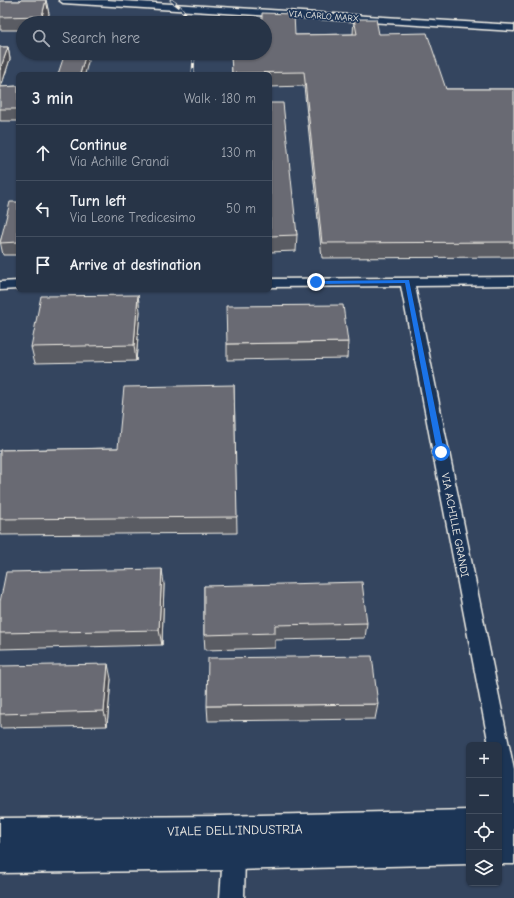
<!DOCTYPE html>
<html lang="en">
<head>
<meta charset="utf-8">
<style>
	body { margin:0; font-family:"Comic Neue",sans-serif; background:#333f52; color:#f1f3f6 }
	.controls { position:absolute; right:12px; bottom:12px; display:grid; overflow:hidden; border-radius:6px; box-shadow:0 1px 3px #0004 }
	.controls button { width:36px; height:36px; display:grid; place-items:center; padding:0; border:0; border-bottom:1px solid #434f60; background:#273447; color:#f1f3f6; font:20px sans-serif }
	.stop { position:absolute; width:12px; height:12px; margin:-9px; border:3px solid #1a73e8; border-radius:50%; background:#fff }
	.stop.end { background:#1a73e8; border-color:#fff; box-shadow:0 1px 4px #0008 }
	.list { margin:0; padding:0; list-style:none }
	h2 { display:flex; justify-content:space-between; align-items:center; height:52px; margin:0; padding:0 16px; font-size:17px }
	h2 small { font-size:13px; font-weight:400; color:#a4aab4 }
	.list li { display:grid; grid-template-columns:26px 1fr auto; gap:12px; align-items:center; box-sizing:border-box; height:56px; padding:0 16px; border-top:1px solid #434f60 }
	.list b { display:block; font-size:15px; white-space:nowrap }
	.list p { margin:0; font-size:13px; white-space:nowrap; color:#a4aab4 }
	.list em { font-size:13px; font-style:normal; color:#a4aab4 }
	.icon { flex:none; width:22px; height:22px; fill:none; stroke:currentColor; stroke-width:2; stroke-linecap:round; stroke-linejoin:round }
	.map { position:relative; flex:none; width:514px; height:898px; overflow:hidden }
	.search { position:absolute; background:#273447; box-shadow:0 1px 3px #0004; left:16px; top:16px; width:256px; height:44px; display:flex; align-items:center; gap:10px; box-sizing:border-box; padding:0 14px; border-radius:22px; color:#a4aab4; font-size:15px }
	.panel { position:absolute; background:#273447; box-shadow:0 1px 3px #0004; left:16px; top:72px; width:256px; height:220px; border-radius:6px }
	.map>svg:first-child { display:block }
</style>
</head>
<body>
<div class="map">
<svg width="514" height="898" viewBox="0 0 514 898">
	<rect width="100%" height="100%" fill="#34455f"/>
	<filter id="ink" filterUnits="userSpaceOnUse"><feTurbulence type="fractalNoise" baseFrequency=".025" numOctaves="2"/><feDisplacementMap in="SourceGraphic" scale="8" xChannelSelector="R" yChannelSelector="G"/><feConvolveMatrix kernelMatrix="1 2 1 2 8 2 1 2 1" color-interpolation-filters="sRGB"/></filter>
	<g filter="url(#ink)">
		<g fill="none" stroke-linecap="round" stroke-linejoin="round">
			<defs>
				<g id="street">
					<polygon points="59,0 107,0 514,25 514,31 63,3"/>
					<path d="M514,277V285L415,286L514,770V834L506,831C495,804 499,773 499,745H489L401,286L270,287V279Z"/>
					<polygon points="18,281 18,289 0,290 0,282"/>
					<polygon points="234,844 242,847 245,855 244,898 220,898 223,855 226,847"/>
				</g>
				<g id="secondary">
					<rect x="499" y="809" width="15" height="55"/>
					<polygon points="469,810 469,864 234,870 0,873 0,818 220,816"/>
				</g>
			</defs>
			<use href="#street" stroke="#f4f1e8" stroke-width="3"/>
			<use href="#secondary" stroke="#f4f1e8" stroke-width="3"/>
			<use href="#street" fill="#1d3557" fill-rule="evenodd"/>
			<use href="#secondary" fill="#1d3557" fill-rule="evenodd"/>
			<defs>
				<g id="rail">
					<polyline points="171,0 180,7 192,23"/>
					<polyline points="193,74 194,53"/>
				</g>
			</defs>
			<use href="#rail" stroke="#f4f1e8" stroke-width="3"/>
			<use href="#rail" stroke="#1d3557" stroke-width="2" stroke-dasharray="5.5" stroke-linecap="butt"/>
		</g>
		<g fill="#5a5b63" stroke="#f4f1e8">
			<polygon points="21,0 46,0 49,14 46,23 23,23 23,30 0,30 0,1 20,1"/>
			<polygon points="354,19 379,34 446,89 514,89 514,257 322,258 304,86 270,87 270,74 232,74 231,53 295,35 353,34"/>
			<polygon points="0,47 8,47 10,59 1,87 18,86 18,121 0,121"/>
			<polygon points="270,103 297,235 296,251 270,252"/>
			<polygon points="18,202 18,255 3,255 0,241"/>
			<polygon points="140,311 136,361 35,363 31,347"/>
			<polygon points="348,342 347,358 227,360 227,344"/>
			<polygon points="234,385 237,533 0,535 0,450 118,448"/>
			<polygon points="164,584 162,645 0,649 0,602"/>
			<polygon points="204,586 367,623 365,638 275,640 275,648 205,650 204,635"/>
			<polygon points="0,666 111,679 107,726 0,728"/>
			<polygon points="378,704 375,719 208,721 207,706"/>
		</g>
		<g fill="#4a4a50" stroke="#f4f1e8">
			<polygon points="46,0 49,14 46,23 43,23 42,16"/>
			<polygon points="8,47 10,59 0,90 0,70"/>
			<polygon points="86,53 87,53 88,62 85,74 80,74"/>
			<polygon points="138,295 140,311 136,361 134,345"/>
			<polygon points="162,569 164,584 162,645 159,630"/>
			<polygon points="108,664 111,679 107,726 104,711"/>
		</g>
		<g fill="#696a73" stroke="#f4f1e8">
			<polygon points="21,0 46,0 42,16 0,17 0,1 20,1"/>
			<polygon points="262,13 294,14 295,35 357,34 354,19 376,19 379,34 427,33 446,89 514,89 514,242 322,243 304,72 232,73 231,53 265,53 265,23 262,23"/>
			<polygon points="0,47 8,47 0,70"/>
			<polygon points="65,53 86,53 80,74 58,74"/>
			<polygon points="18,86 18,109 0,109 0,87"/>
			<polygon points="270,103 283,103 297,235 270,236"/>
			<polygon points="10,202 18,202 18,242 0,243"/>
			<polygon points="138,295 134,345 31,347 41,296"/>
			<polygon points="343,305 348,342 227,344 226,306"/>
			<polygon points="234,385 237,517 0,519 0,450 118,448 124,387"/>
			<polygon points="162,569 159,630 0,633 0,602 6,572"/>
			<polygon points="362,582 367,623 275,625 275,633 204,635 204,586"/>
			<polygon points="372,656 378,704 207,706 208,658"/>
			<polygon points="108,664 104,711 0,714 0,666"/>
		</g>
	</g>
	<polygon fill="#1a73e8" points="409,280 444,452 441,454 437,452 405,283 316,284 313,282 316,281"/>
	<g text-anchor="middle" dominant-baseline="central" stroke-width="3.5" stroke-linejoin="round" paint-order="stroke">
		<g font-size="9" fill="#f4f1e8" stroke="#1d3557">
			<text transform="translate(324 16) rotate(4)">VIA CARLO MARX</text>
		</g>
		<g font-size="11" fill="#f4f1e8" stroke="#1d3557">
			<text transform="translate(455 525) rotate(79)">VIA ACHILLE GRANDI</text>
		</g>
		<g font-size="13" fill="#f4f1e8" stroke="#1d3557">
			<text transform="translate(235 830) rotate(-1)">VIALE DELL'INDUSTRIA</text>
		</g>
	</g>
</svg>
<div class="controls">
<button>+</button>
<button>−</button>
<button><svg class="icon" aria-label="locate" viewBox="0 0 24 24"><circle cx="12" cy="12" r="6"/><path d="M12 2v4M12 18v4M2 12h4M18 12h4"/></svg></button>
<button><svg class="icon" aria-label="layers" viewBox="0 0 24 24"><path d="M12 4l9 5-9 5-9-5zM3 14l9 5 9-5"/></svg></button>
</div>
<div class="stop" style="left:441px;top:452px"></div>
<div class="stop end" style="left:316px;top:282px"></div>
<div class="search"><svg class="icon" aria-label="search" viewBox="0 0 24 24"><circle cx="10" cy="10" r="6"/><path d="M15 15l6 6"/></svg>Search here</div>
<section class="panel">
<h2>3 min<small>Walk · 180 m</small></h2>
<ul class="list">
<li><svg class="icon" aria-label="ahead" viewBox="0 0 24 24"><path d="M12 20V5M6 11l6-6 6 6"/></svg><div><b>Continue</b><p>Via Achille Grandi</p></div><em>130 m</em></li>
<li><svg class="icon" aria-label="left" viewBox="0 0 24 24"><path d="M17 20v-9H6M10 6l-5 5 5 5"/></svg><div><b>Turn left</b><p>Via Leone Tredicesimo</p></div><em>50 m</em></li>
<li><svg class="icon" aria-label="arrive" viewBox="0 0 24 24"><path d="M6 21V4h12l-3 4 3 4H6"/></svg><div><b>Arrive at destination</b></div></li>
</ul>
</section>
</div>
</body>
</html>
